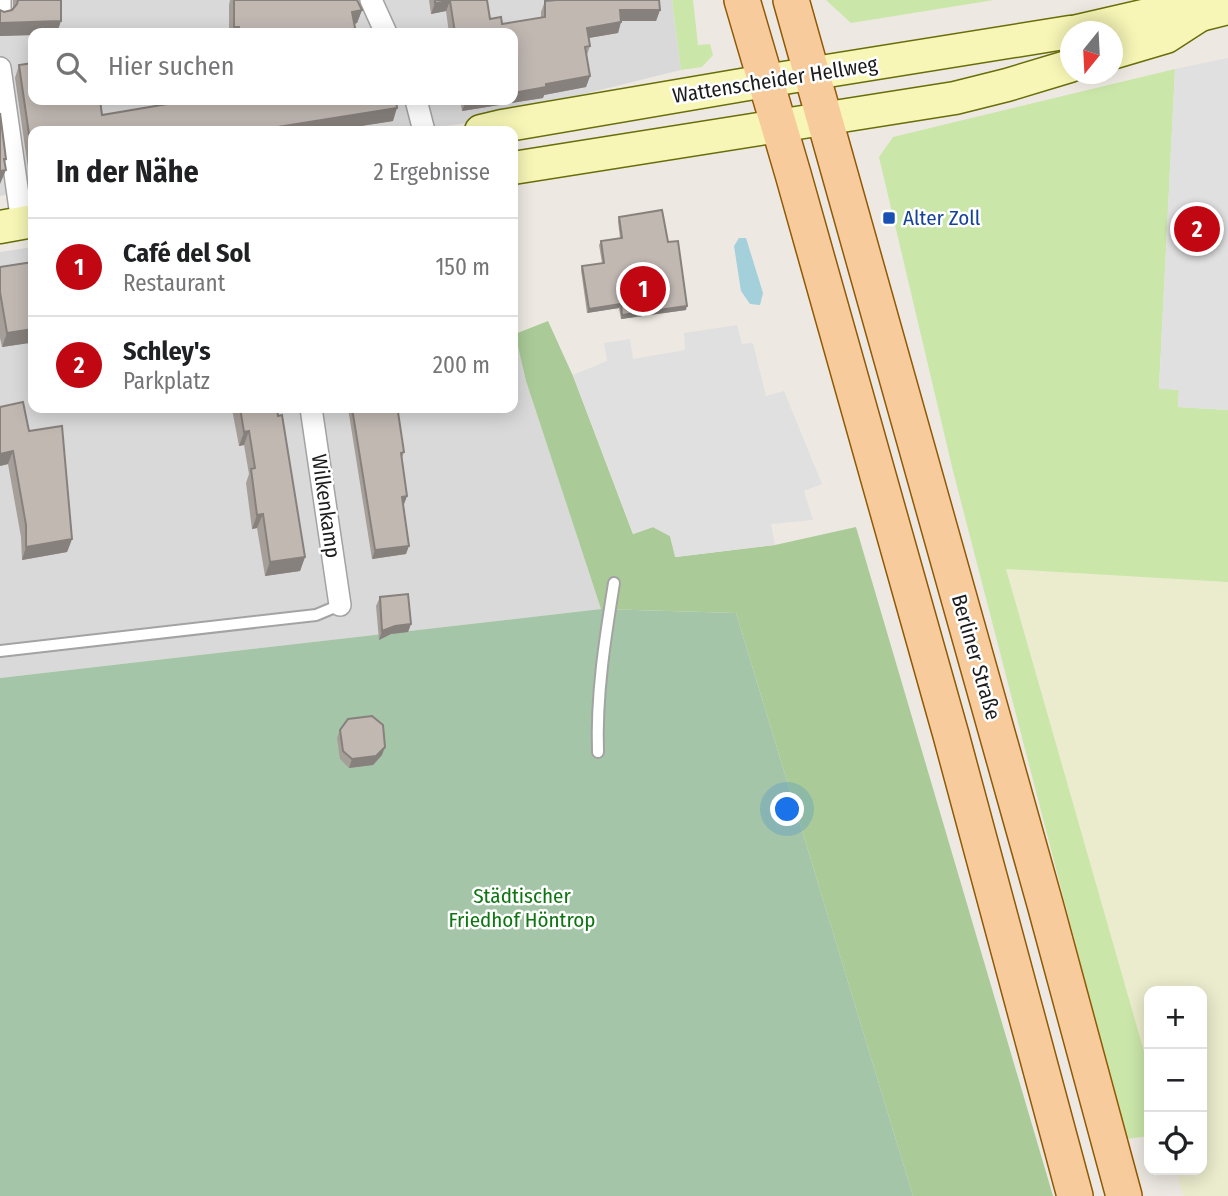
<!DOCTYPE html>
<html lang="de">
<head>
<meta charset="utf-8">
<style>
	body { margin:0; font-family:"Fira Sans Condensed",sans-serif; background:#f2f2f2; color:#202124 }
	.controls { position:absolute; right:21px; bottom:21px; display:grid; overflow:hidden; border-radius:14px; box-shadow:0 4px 18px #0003 }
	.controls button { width:63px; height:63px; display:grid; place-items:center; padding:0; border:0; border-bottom:2px solid #e0e0e0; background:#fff; color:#202124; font:35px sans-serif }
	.compass { position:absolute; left:1060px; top:21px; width:63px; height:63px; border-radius:50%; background:#fff; box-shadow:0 4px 18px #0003; rotate:198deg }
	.you { position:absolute; left:788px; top:810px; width:24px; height:24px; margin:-18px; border:5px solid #fff; border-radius:50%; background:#1a73e8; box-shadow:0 0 0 10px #1a73e833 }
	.badge { display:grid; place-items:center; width:46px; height:46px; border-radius:50%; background:#c10712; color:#fff; font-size:23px; font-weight:700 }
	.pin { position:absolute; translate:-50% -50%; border:4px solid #fff; box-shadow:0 2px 7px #0006 }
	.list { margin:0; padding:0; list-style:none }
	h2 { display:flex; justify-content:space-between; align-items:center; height:91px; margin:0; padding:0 28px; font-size:30px }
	h2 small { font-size:23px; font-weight:400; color:#757577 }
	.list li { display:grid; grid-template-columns:46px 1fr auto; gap:21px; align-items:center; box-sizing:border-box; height:98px; padding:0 28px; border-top:2px solid #e0e0e0 }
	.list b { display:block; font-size:26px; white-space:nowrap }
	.list p { margin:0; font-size:23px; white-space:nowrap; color:#757577 }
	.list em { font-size:23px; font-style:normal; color:#757577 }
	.icon { flex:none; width:38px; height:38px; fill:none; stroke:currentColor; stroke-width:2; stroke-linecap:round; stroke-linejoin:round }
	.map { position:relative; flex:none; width:1228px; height:1196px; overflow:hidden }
	.search { position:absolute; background:#fff; box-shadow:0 4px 18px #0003; left:28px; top:28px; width:490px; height:77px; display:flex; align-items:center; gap:18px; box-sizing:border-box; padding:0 24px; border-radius:14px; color:#757577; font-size:26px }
	.panel { position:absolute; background:#fff; box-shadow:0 4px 18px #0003; left:28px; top:126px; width:490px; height:287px; border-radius:14px }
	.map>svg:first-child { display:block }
</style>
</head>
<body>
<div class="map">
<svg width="1228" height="1196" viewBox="0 0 1228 1196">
	<rect width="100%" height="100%" fill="#ede9e2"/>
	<g fill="#dad9d9" fill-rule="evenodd">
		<path d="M0,0H672L681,70L467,123L410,131H33V190L0,196ZM33,33H513V100H33Z"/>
		<polygon points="33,247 33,408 513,408 513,325 526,381 601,609 0,678 0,252"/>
	</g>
	<polygon fill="#ebeccd" points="1006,568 1228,582 1228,1196 1183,1196 1176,1170 1202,1170 1202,991 1149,991 1149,1069"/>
	<g fill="#cae6a9">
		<polygon points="672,0 693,0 698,45 710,44 713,55 702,67 681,70"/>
		<polygon points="826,0 994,0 851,23"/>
		<polygon points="1175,69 1159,388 1179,390 1178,407 1228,410 1228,582 1006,569 1149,1069 1149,1136 1126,1139 953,471 879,157 893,137"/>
	</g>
	<polygon fill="#aacb98" points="548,321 573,376 633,534 653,527 670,536 676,557 775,545 856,527 1053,1196 913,1196 736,613 601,609 526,381 515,334"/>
	<polygon fill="#a4c5a7" points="601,609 736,613 913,1196 0,1196 0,678"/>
	<g fill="#e0e0e0">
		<polygon points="1228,58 1228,410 1178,407 1179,390 1159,389 1175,69"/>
		<polygon points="737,325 742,344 753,343 766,396 784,391 822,484 804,491 813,520 771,524 775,545 675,557 670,536 653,527 633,534 573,375 607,361 604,343 630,339 633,359 685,350 684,333"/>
	</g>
	<polygon fill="#a3d0da" points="739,238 746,238 763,293 760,305 750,304 741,291 734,246"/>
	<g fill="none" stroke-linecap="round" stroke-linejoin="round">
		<defs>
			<g id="lane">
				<polyline points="0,651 316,615 340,605"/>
				<path d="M598,752C596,695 605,639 614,583"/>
			</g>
			<g id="street">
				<polyline points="371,0 386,33"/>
				<polyline points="0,12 0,0"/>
				<polyline points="0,68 22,223"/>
				<polyline points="416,100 424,131"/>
				<polyline points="311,408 340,605"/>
			</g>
			<g id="secondary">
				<polyline points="1073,32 1156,13 1200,15 1228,8"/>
				<polyline points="1112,53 1166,37 1200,15"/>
				<polyline points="481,131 502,126 765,81 1070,32"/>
				<polyline points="513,168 955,98 1007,85 1070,66"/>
				<polyline points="0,227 33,221"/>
			</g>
			<g id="primary">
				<polyline points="742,0 793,174 951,735 1075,1196"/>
				<polyline points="791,0 1045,904 1124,1196"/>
			</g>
		</defs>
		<use href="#lane" stroke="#a3a3a3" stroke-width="14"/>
		<use href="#street" stroke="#a3a3a3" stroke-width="24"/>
		<use href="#secondary" stroke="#686e08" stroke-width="35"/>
		<use href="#primary" stroke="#8f5905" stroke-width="38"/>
		<use href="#lane" stroke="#fff" stroke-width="10"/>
		<use href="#street" stroke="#fff" stroke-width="21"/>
		<use href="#secondary" stroke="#f7f6b6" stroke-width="32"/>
		<use href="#primary" stroke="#f8cb9c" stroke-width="35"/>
	</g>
	<g fill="#a69e99">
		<polygon points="13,0 61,0 33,33 33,35 0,36 0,10 4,12 12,10 13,8"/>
		<polygon points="230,0 357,0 362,10 357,23 354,24 356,33 229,33 229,5"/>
		<polygon points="429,0 487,0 490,19 502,24 541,18 541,12 545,1 660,10 656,21 621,21 618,33 588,38 590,46 587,55 590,76 586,87 544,95 543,98 462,111 460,100 513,100 513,33 449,33 446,11 431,14"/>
		<polygon points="19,65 102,115 393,121 329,131 33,131 33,168 28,168 15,78"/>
		<polygon points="619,217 668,242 686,310 621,319 619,308 587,313 581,270 582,266 602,263 599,245 601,241 620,238 618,221"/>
		<polygon points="0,267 32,318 33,332 29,343 2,347 0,338"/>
		<polygon points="228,408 277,408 305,557 300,571 265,576 257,528 252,529 246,483 249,474 244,445 239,446 232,409 228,410"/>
		<polygon points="348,408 393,408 404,452 402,458 407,496 404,504 403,505 406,554 372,559"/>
		<polygon points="29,431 72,539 67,552 22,560 21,537 8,464 0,466"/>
		<polygon points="380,597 411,624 408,632 391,634 379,640 376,606"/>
		<polygon points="340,730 382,755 373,765 349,768 340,759 337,738"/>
	</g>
	<g fill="#87817d">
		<polygon points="450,1 446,11 431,14 435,3"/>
		<polygon points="362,10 357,23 348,26 352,12"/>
		<polygon points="620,10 660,10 656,21 616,21"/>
		<polygon points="61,21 57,33 33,33 33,35 0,36 0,23"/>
		<polygon points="621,22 618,33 583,39 587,28"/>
		<polygon points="234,27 239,27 237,33 232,33"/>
		<polygon points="590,76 586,87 544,95 543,98 462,111 466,101 513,100 513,93 546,84"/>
		<polygon points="397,108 393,121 329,131 252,131"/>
		<polygon points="32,155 33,155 33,168 28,168"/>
		<polygon points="4,159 6,159 2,170 6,170 0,184 0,171"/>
		<polygon points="33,304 33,318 25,319 30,305"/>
		<polygon points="621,304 619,308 587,313 589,309"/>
		<polygon points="687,306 686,310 621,319 622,315"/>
		<polygon points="33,329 29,343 2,347 7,333"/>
		<polygon points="249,431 244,445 239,446 244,432"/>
		<polygon points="13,451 8,464 0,466 0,454"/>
		<polygon points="407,496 404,504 399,505 402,497"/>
		<polygon points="263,514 257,528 252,529 257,515"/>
		<polygon points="72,539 67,552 22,560 26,547"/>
		<polygon points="409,546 406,554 372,559 375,550"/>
		<polygon points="305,557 300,571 265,576 270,562"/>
		<polygon points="411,624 408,632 391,634 379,640 382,631 395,626"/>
		<polygon points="385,747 382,755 373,765 349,768 352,759"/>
	</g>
	<g fill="#c1b8b2" stroke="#87817d" stroke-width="2">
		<polygon points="18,0 61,0 61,21 0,23 0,10 4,12 12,10 17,4"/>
		<polygon points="234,0 357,0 362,10 352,12 356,33 239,33 239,27 234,27"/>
		<polygon points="435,0 487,0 490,19 501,17 502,24 545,17 545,1 557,0 659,0 660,10 620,10 621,22 587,28 590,46 585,47 590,76 546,84 546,87 513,93 513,33 455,33 450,1 435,3"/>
		<polygon points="33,63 33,100 100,100 102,115 191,100 396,100 397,108 252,131 33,131 33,155 32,155 19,65"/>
		<polygon points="0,113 6,159 4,159 6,170 0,171"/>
		<polygon points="662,210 668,242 678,241 687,306 622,315 621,304 589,309 582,266 604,263 601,241 622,238 619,217"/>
		<polygon points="33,262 33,304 30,305 33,329 7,333 0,292 0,267"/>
		<polygon points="23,402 29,431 62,426 72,539 26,547 26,525 13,451 0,454 0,407"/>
		<polygon points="240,408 277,408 278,416 282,415 305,557 270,562 263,514 257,515 251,469 255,468 249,431 244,432"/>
		<polygon points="352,408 393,408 394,412 398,412 404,452 401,453 407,496 402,497 409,546 375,550"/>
		<polygon points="408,594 411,624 395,626 382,631 380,597"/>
		<polygon points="372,716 383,725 385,747 376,756 352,759 343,751 340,730 348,719"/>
	</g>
	<rect fill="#1a4fb4" stroke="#fff" stroke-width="2.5" x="882" y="211" width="14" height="14" rx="3.5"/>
	<g text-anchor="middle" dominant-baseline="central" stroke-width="5" stroke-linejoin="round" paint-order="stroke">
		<g font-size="21" fill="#1c1c1c" stroke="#fff">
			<text transform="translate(775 80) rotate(-9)">Wattenscheider Hellweg</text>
			<text transform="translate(326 506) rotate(82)">Wilkenkamp</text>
			<text transform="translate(976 657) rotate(74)">Berliner Straße</text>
		</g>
		<g font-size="21" fill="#164399" stroke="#fff" text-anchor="start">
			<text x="903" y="218">Alter Zoll</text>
		</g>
		<g font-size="21" fill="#0f7512" stroke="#fff">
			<text x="522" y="896">Städtischer<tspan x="522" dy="24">Friedhof Höntrop</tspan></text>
		</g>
	</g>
</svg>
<div class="controls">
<button>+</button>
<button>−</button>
<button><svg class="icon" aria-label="locate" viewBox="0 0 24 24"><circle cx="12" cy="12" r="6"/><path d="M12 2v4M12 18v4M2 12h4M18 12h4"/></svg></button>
</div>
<svg class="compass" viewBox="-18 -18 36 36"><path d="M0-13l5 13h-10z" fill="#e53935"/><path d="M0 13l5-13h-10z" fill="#757577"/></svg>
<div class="you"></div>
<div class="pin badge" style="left:643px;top:289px">1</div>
<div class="pin badge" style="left:1197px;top:229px">2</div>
<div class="search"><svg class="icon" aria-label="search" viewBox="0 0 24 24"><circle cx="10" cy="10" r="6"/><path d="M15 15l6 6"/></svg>Hier suchen</div>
<section class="panel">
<h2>In der Nähe<small>2 Ergebnisse</small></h2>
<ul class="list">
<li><span class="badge">1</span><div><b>Café del Sol</b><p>Restaurant</p></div><em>150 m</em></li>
<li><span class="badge">2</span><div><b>Schley's</b><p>Parkplatz</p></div><em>200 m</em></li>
</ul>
</section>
</div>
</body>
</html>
